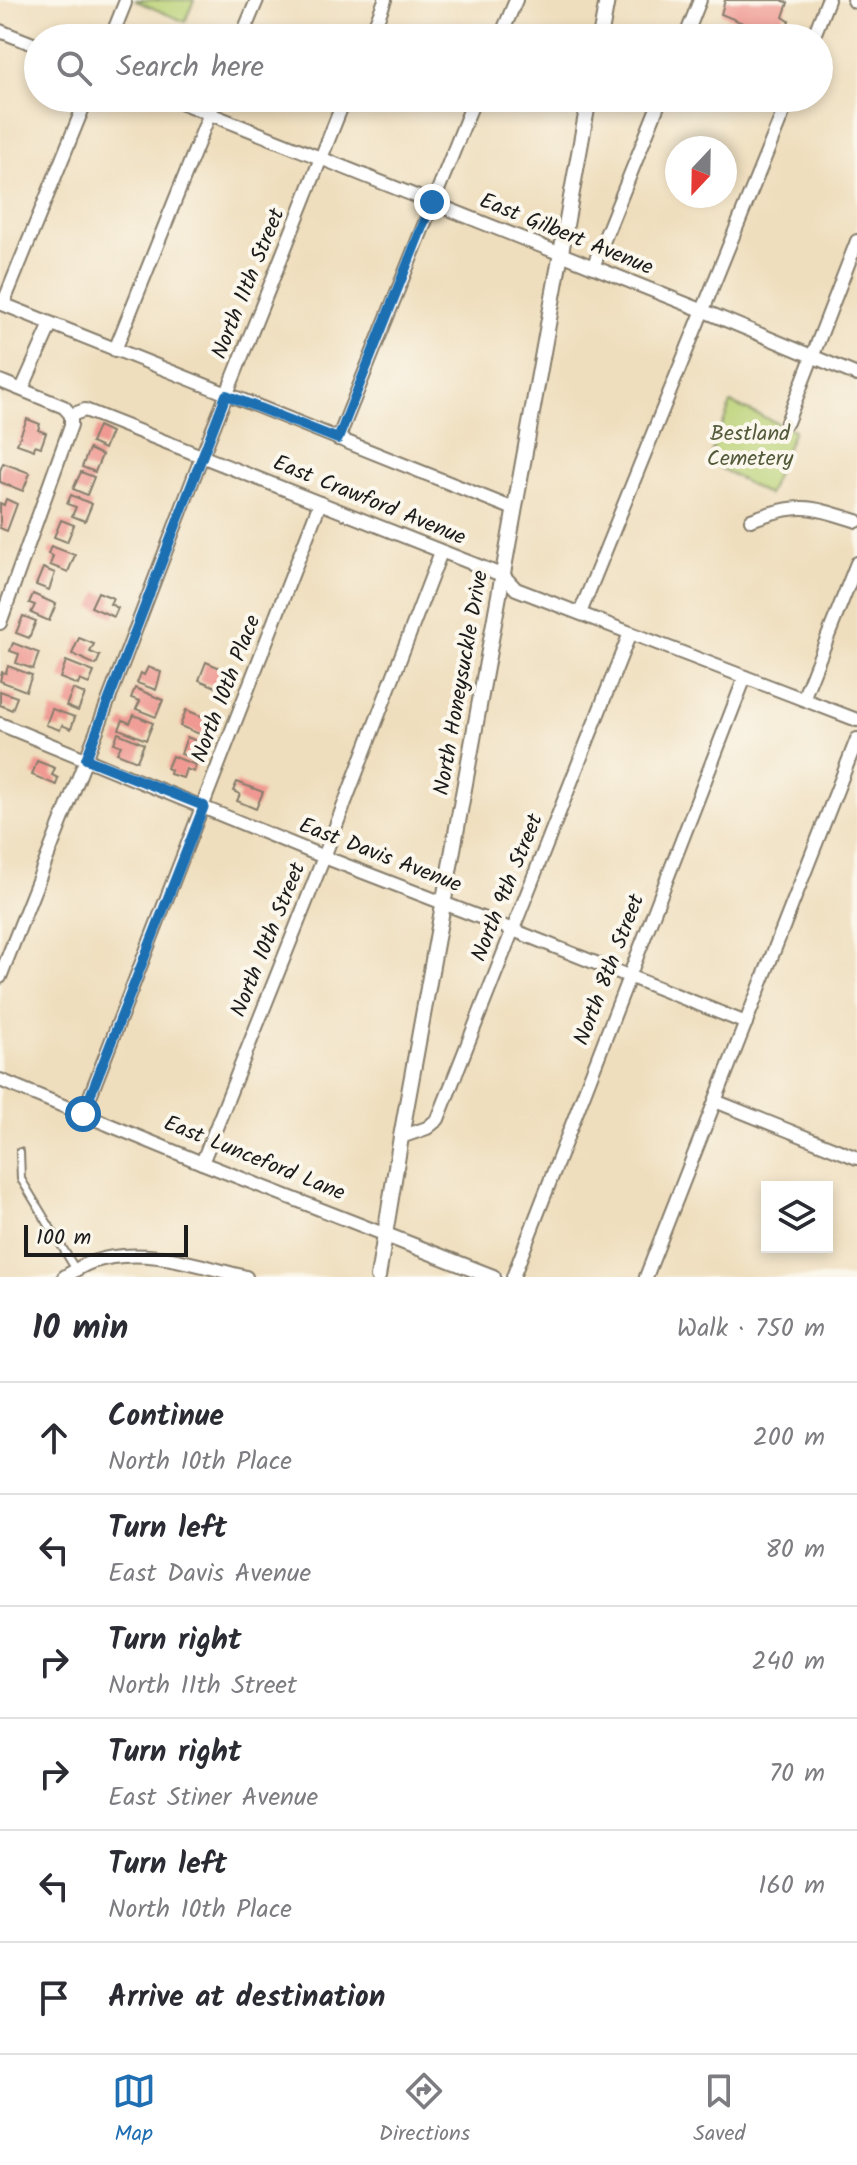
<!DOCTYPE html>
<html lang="en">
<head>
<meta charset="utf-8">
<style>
	body { margin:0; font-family:Kalam,sans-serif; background:#f7f7f7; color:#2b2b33 }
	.controls { position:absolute; right:24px; bottom:24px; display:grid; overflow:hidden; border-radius:0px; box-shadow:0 4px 12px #0003 }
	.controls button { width:72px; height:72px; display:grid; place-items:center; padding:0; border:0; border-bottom:2px solid #e1e1e2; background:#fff; color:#2b2b33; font:40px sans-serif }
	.compass { position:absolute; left:665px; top:136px; width:72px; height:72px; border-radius:50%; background:#fff; box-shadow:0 4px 12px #0003; rotate:202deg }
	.scale { position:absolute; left:24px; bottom:20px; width:164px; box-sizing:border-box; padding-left:8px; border:4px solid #1c1c1c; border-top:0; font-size:22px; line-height:28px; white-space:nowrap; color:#1c1c1c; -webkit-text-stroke:6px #fbf7ec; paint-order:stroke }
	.stop { position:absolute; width:24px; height:24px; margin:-18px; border:6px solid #1f6fb2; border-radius:50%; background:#fff }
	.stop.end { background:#1f6fb2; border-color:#fff; box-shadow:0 2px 8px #0008 }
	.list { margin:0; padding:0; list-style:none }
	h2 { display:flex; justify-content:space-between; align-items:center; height:104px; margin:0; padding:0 32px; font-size:34px }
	h2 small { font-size:26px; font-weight:400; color:#7c7c81 }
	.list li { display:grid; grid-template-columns:52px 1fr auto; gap:24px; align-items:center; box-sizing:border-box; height:112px; padding:0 32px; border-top:2px solid #e1e1e2 }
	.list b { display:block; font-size:30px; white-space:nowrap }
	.list p { margin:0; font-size:26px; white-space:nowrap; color:#7c7c81 }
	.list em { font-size:26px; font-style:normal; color:#7c7c81 }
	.icon { flex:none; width:44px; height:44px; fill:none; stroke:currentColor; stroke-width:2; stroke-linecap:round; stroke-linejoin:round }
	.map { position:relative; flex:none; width:857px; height:1277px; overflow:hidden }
	.search { position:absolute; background:#fff; box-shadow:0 4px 12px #0003; left:24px; right:24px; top:24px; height:88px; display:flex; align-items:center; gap:20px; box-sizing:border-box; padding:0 28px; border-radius:44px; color:#7c7c81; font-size:30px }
	.sheet { height:776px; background:#fff }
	nav { display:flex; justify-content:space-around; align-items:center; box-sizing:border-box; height:112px; border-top:2px solid #e1e1e2; background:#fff; font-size:22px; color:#7c7c81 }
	nav a { display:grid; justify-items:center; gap:4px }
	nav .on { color:#1f6fb2 }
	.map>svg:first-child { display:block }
</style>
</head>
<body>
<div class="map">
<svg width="857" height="1277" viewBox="0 0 857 1277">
	<rect width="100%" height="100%" fill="#fbf7ec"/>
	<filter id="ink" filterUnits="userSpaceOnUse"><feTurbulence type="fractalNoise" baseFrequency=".0125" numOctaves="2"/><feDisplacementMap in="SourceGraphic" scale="16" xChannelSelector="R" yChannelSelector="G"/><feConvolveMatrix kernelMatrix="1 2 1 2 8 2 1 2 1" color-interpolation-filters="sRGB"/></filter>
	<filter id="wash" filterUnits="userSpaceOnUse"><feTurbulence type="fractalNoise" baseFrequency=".006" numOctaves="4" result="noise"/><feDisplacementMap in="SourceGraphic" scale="32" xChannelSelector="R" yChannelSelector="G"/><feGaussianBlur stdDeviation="1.8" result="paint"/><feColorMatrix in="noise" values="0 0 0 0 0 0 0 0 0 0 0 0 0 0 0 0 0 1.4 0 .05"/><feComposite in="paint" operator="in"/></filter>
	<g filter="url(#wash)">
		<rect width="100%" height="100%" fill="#efdebd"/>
		<g fill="#b9d175" stroke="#6a7648" stroke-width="2">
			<polygon points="134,0 194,0 185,22"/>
			<polygon points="731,403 794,430 768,495 708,461"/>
		</g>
		<g id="blocks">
			<g fill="#ef9992">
				<polygon points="725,0 782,0 788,3 783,17 789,21 783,36 780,35 779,38 737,38 743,23 721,14"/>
				<polygon points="27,419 40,424 38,430 46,433 41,447 35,445 34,450 17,444"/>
				<polygon points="98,426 111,432 104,449 91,443"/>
				<polygon points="89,449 102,455 95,472 82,467"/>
				<polygon points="3,463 30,473 23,491 0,482 0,471"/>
				<polygon points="81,472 94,477 87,495 73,489"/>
				<polygon points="71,495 92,504 85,521 72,516 76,507 67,504"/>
				<polygon points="6,499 17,504 7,531 0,528 0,503 4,505"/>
				<polygon points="61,520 74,525 67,542 54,537"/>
				<polygon points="51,546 75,555 68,572 50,565 53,556 48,554"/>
				<polygon points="43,568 55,573 49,590 36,585"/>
				<polygon points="98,592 113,598 110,604 118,608 114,617 91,607"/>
				<polygon points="33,594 56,604 49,621 31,613 35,605 29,603"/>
				<polygon points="23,616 36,621 29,638 16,633"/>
				<polygon points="79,638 94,644 90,652 100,656 96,665 72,654"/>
				<polygon points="13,643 39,653 33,669 16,663 19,654 10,651"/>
				<polygon points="66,661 94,672 89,684 80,680 78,685 60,678"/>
				<polygon points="206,662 232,673 228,683 222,680 218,688 199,680"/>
				<polygon points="8,666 32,675 26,691 0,681 2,672 6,673"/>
				<polygon points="148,667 161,672 156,690 137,683 141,673 144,675"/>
				<polygon points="135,688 163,700 156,717 136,709 140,701 131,698"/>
				<polygon points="73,689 85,694 78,711 66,706"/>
				<polygon points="0,691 17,697 12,710 0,705"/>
				<polygon points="52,709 75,717 71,729 62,725 60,730 46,725"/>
				<polygon points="186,710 214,721 210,731 205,729 202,735 180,726"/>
				<polygon points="134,715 153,723 146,740 119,729 123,720 130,723"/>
				<polygon points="118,733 144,744 137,761 117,753 121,746 114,743"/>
				<polygon points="187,737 202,743 198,761 181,754"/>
				<polygon points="172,756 196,765 194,772 186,769 183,778 170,774 171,770 167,768"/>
				<polygon points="37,761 55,768 52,775 58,778 56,785 32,775"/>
				<polygon points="237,782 263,792 256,809 237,801 240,794 233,791"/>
			</g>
		</g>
	</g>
	<g filter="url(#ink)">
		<use href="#blocks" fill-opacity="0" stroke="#867d6c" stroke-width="2"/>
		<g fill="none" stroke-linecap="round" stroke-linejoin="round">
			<defs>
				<polyline id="service" points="20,1152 21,1179 76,1270"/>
				<g id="minor">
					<polyline points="0,31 38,46"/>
					<polyline points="111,38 125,3"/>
					<polyline points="241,38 257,0"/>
					<polyline points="370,38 385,0"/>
					<polyline points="500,38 516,0"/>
					<polyline points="685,38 700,0"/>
					<polyline points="813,38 828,0"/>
					<polyline points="170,98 704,311 857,375"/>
					<polyline points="593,267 661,98"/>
					<polyline points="0,303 514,509"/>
					<polyline points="3,304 87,98"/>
					<polyline points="115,350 216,98"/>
					<polyline points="0,381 64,407 71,415 85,410 504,576 516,589 857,720"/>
					<polyline points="22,389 51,324"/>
					<polyline points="787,422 857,241"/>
					<polyline points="338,439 475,98"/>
					<path d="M751,520C799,502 809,506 857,521"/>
					<polyline points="580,613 789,98"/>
					<polyline points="0,623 71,425 71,415"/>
					<polyline points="803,699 857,563"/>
					<polyline points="0,724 324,857 513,930 746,1023"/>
					<polyline points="0,977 86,759 202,456 345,98"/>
					<polyline points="0,1080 202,1163 386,1235"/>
					<polyline points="715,1101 857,1158"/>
					<polyline points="83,1114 320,503"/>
					<polyline points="401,1137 427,1128 438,1119 630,633"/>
					<polyline points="202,1163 324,857 441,552"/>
					<path d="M64,1277C73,1272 82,1265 92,1262C142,1245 196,1265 246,1277"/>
					<polyline points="513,1277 745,677"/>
					<polyline points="646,1277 857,739"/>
				</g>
				<g id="tertiary">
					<polyline points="600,38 607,0"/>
					<polyline points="386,1235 493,1277"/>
					<polyline points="378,1277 401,1137 589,98"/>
				</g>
				<polyline id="secondary" points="856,0 857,0"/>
			</defs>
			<use href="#service" stroke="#867d6c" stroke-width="10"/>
			<use href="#minor" stroke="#867d6c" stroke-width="16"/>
			<use href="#tertiary" stroke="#867d6c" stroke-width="18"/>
			<use href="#secondary" stroke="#867d6c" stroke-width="20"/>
			<use href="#service" stroke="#fff" stroke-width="6"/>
			<use href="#minor" stroke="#fff" stroke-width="12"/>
			<use href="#tertiary" stroke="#fff" stroke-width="14"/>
			<use href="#secondary" stroke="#fff" stroke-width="16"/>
		</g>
	</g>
	<g fill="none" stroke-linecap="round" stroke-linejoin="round" filter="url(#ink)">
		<polyline stroke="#1f6fb2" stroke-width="10" points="83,1114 204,806 86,759 226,395 338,439 432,202"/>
	</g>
	<g text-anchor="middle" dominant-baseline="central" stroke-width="8" stroke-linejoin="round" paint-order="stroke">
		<g font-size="22" fill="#1c1c1c" stroke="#fbf7ec">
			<text transform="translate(566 235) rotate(22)">East Gilbert Avenue</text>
			<text transform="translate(249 284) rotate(-68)">North 11th Street</text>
			<text transform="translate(369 501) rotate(22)">East Crawford Avenue</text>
			<text transform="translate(462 683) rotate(-80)">North Honeysuckle Drive</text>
			<text transform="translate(227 689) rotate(-69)">North 10th Place</text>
			<text transform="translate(380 856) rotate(21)">East Davis Avenue</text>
			<text transform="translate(508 888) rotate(-68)">North 9th Street</text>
			<text transform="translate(269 940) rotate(-68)">North 10th Street</text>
			<text transform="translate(610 970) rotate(-69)">North 8th Street</text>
			<text transform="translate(254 1159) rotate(22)">East Lunceford Lane</text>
		</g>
		<g font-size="22" fill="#535b3b" stroke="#fbf7ec">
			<text x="750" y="434">Bestland<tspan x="750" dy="25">Cemetery</tspan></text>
		</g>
	</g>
</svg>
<div class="controls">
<button><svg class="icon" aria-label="layers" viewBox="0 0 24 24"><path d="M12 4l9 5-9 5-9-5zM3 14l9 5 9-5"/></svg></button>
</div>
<svg class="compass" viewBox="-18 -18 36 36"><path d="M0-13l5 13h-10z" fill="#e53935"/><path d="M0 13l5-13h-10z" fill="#7c7c81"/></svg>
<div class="scale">100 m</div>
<div class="stop" style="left:83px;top:1114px"></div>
<div class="stop end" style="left:432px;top:202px"></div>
<div class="search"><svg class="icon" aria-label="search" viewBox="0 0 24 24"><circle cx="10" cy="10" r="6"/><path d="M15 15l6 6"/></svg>Search here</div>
</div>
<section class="sheet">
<h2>10 min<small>Walk · 750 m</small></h2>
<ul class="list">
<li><svg class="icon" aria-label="ahead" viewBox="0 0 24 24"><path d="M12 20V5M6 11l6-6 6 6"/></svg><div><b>Continue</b><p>North 10th Place</p></div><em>200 m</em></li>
<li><svg class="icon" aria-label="left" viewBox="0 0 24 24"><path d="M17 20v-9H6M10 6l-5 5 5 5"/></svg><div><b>Turn left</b><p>East Davis Avenue</p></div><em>80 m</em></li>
<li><svg class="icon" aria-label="right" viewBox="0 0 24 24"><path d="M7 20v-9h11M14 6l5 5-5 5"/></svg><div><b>Turn right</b><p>North 11th Street</p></div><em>240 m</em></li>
<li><svg class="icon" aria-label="right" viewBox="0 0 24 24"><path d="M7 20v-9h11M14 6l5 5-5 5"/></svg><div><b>Turn right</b><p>East Stiner Avenue</p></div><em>70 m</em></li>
<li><svg class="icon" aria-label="left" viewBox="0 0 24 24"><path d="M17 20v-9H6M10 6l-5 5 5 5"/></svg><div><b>Turn left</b><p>North 10th Place</p></div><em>160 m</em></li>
<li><svg class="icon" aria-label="arrive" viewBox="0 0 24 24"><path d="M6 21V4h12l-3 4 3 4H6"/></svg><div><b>Arrive at destination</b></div></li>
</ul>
</section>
<nav>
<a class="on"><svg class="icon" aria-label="map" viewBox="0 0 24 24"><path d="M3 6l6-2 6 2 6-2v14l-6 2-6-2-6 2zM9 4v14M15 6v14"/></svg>Map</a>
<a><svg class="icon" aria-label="directions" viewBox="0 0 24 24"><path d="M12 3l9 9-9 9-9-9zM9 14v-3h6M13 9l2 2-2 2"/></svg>Directions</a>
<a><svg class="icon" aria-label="saved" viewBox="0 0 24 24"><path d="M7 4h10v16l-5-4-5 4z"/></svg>Saved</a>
</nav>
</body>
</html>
